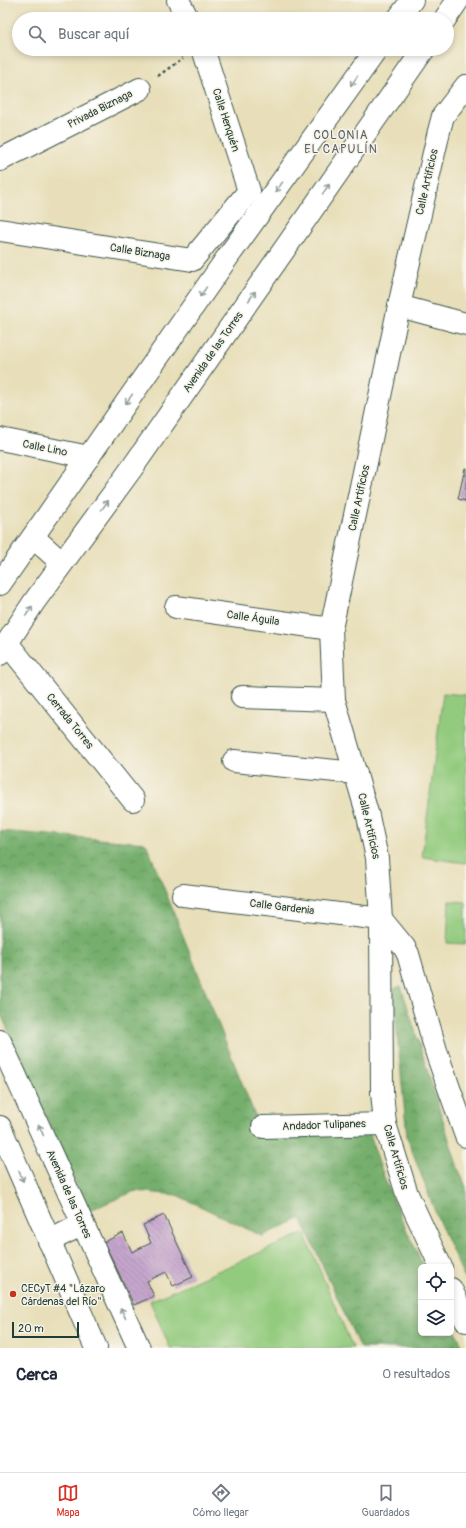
<!DOCTYPE html>
<html lang="es">
<head>
<meta charset="utf-8">
<style>
	body { margin:0; font-family:Pangolin,sans-serif; background:#f2f2f3; color:#1f2937 }
	.controls { position:absolute; right:12px; bottom:12px; display:grid; overflow:hidden; border-radius:6px; box-shadow:0 2px 6px #0003 }
	.controls button { width:36px; height:36px; display:grid; place-items:center; padding:0; border:0; border-bottom:1px solid #e0e1e3; background:#fff; color:#1f2937; font:20px sans-serif }
	.scale { position:absolute; left:12px; bottom:10px; width:67px; box-sizing:border-box; padding-left:4px; border:2px solid #1f3d34; border-top:0; font-size:11px; line-height:14px; white-space:nowrap; color:#1f3d34; -webkit-text-stroke:3px #f7f3e8; paint-order:stroke }
	.list { margin:0; padding:0; list-style:none }
	h2 { display:flex; justify-content:space-between; align-items:center; height:52px; margin:0; padding:0 16px; font-size:17px }
	h2 small { font-size:13px; font-weight:400; color:#747a83 }
	.icon { flex:none; width:22px; height:22px; fill:none; stroke:currentColor; stroke-width:2; stroke-linecap:round; stroke-linejoin:round }
	.map { position:relative; flex:none; width:466px; height:1348px; overflow:hidden }
	.search { position:absolute; background:#fff; box-shadow:0 2px 6px #0003; left:12px; right:12px; top:12px; height:44px; display:flex; align-items:center; gap:10px; box-sizing:border-box; padding:0 14px; border-radius:22px; color:#747a83; font-size:15px }
	.sheet { height:124px; background:#fff }
	nav { display:flex; justify-content:space-around; align-items:center; box-sizing:border-box; height:56px; border-top:1px solid #e0e1e3; background:#fff; font-size:11px; color:#747a83 }
	nav a { display:grid; justify-items:center; gap:2px }
	nav .on { color:#d93025 }
	.map>svg:first-child { display:block }
</style>
</head>
<body>
<div class="map">
<svg width="466" height="1348" viewBox="0 0 466 1348">
	<defs>
		<pattern id="forest-crowns" width="20" height="18" patternUnits="userSpaceOnUse"><rect width="20" height="18" fill="#76af6d"/><path d="M2 6a3 3 0 1 1 6 0M12 15a3 3 0 1 1 6 0" fill="none" stroke="#60905a"/></pattern>
		<pattern id="building-back-hatch" width="6" height="6" patternUnits="userSpaceOnUse"><rect width="6" height="6" fill="#c6a5cd"/><path d="M-1 5l2 2M0 0l6 6M5-1l2 2" fill="none" stroke="#a088a7"/></pattern>
	</defs>
	<rect width="100%" height="100%" fill="#f7f3e8"/>
	<filter id="ink" filterUnits="userSpaceOnUse"><feTurbulence type="fractalNoise" baseFrequency=".025" numOctaves="2"/><feDisplacementMap in="SourceGraphic" scale="8" xChannelSelector="R" yChannelSelector="G"/><feConvolveMatrix kernelMatrix="1 2 1 2 8 2 1 2 1" color-interpolation-filters="sRGB"/></filter>
	<filter id="wash" filterUnits="userSpaceOnUse"><feTurbulence type="fractalNoise" baseFrequency=".012" numOctaves="4" result="noise"/><feDisplacementMap in="SourceGraphic" scale="16" xChannelSelector="R" yChannelSelector="G"/><feGaussianBlur stdDeviation="0.9" result="paint"/><feColorMatrix in="noise" values="0 0 0 0 0 0 0 0 0 0 0 0 0 0 0 0 0 1.4 0 .05"/><feComposite in="paint" operator="in"/></filter>
	<g filter="url(#wash)">
		<rect width="100%" height="100%" fill="#e8dfba"/>
		<g fill="#93cb7e" stroke="#598459">
			<polygon points="443,693 466,695 466,863 422,857"/>
			<polygon points="449,901 466,902 466,944 447,943"/>
			<polygon points="304,1233 353,1348 170,1348 150,1301"/>
		</g>
		<g fill="url(#forest-crowns)" stroke="#4a7650">
			<path d="M0,831L146,843L260,1128L368,1126C380,1175 402,1221 424,1267H421V1333H451V1324L464,1348H360L301,1218L262,1236L177,1195L135,1191L88,1211L0,1012Z"/>
			<polygon points="401,986 458,1168 466,1187 466,1281 437,1217 407,1137 393,989"/>
		</g>
		<g id="blocks">
			<g fill="url(#building-back-hatch)">
				<polygon points="465,468 466,468 466,501 458,499"/>
				<polygon points="164,1215 193,1277 173,1286 166,1272 147,1281 154,1296 134,1305 104,1242 123,1233 132,1252 151,1243 143,1225"/>
			</g>
		</g>
	</g>
	<g filter="url(#ink)">
		<use href="#blocks" fill-opacity="0" stroke="#3d5548" stroke-width="1"/>
		<g fill="none" stroke-linecap="round" stroke-linejoin="round">
			<defs>
				<g id="street">
					<polyline points="178,0 188,19"/>
					<polyline points="0,160 140,89"/>
					<polyline points="0,230 192,260 249,191 203,49"/>
					<polyline points="399,306 466,324"/>
					<polyline points="0,439 89,457"/>
					<polyline points="176,607 331,629"/>
					<polyline points="7,643 133,800"/>
					<polyline points="242,697 334,700"/>
					<polyline points="234,761 356,773"/>
					<polyline points="183,895 381,919 404,947 408,954 437,1054 466,1136"/>
					<polyline points="263,1127 385,1124"/>
					<polyline points="441,1267 407,1194 385,1124 382,1092 381,919 377,858 368,816 334,700 331,629 399,306 439,131 443,116 466,86"/>
					<polyline points="451,1289 466,1321"/>
				</g>
				<g id="secondary">
					<polyline points="398,19 412,0"/>
					<polyline points="445,19 458,0"/>
					<polyline points="33,537 62,563"/>
					<polyline points="0,584 227,258 377,49"/>
					<polyline points="0,654 34,602 132,468 424,49"/>
					<polyline points="0,1041 139,1348"/>
					<polyline points="0,1127 96,1348"/>
					<polyline points="49,1241 83,1224"/>
				</g>
			</defs>
			<use href="#street" stroke="#3d5548" stroke-width="24"/>
			<use href="#secondary" stroke="#3d5548" stroke-width="24"/>
			<polyline stroke="#3d5548" stroke-width="2.5" stroke-dasharray="3 3" stroke-linecap="butt" points="158,76 183,58"/>
			<use href="#street" stroke="#fff" stroke-width="22"/>
			<use href="#secondary" stroke="#fff" stroke-width="22"/>
		</g>
		<defs><path id="oneway-shaft" d="M-6 0H5M1.5-3L5.5 0L1.5 3" fill="none" stroke-width="1.6" stroke-linecap="round" stroke-linejoin="round"/></defs>
		<g stroke="#8f9e9a">
			<use href="#oneway-shaft" transform="translate(354 81) rotate(125)"/>
			<use href="#oneway-shaft" transform="translate(279 187) rotate(126)"/>
			<use href="#oneway-shaft" transform="translate(326 189) rotate(-55)"/>
			<use href="#oneway-shaft" transform="translate(203 292) rotate(125)"/>
			<use href="#oneway-shaft" transform="translate(252 296) rotate(-55)"/>
			<use href="#oneway-shaft" transform="translate(129 399) rotate(125)"/>
			<use href="#oneway-shaft" transform="translate(105 505) rotate(-54)"/>
			<use href="#oneway-shaft" transform="translate(29 611) rotate(-56)"/>
			<use href="#oneway-shaft" transform="translate(41 1130) rotate(-114)"/>
			<use href="#oneway-shaft" transform="translate(21 1176) rotate(67)"/>
			<use href="#oneway-shaft" transform="translate(123 1313) rotate(-115)"/>
		</g>
	</g>
	<circle fill="#c8321e" stroke="#f7f3e8" stroke-width="1.5" cx="13" cy="1294" r="4"/>
	<g text-anchor="middle" dominant-baseline="central" stroke-width="3" stroke-linejoin="round" paint-order="stroke">
		<g font-size="11" fill="#1f3d34" stroke="#f7f3e8">
			<text transform="translate(100 109) rotate(-27)">Privada Biznaga</text>
			<text transform="translate(226 120) rotate(72)">Calle Henquén</text>
			<text transform="translate(427 182) rotate(-77)">Calle Artificios</text>
			<text transform="translate(140 252) rotate(9)">Calle Biznaga</text>
			<text transform="translate(213 352) rotate(-55)">Avenida de las Torres</text>
			<text transform="translate(45 448) rotate(11)">Calle Lino</text>
			<text transform="translate(359 498) rotate(-78)">Calle Artificios</text>
			<text transform="translate(253 618) rotate(8)">Calle Águila</text>
			<text transform="translate(70 721) rotate(51)">Cerrada Torres</text>
			<text transform="translate(369 826) rotate(77)">Calle Artificios</text>
			<text transform="translate(282 907) rotate(7)">Calle Gardenia</text>
			<text transform="translate(324 1125) rotate(-2)">Andador Tulipanes</text>
			<text transform="translate(396 1157) rotate(74)">Calle Artificios</text>
			<text transform="translate(69 1194) rotate(66)">Avenida de las Torres</text>
		</g>
		<g font-size="11" fill="#1f3d34" stroke="#f7f3e8" text-anchor="start">
			<text x="21" y="1288">CECyT #4 "Lázaro<tspan x="21" dy="13">Cárdenas del Río"</tspan></text>
		</g>
		<g font-size="12" letter-spacing="1" fill="#59616a" stroke="#f7f3e8">
			<text x="341" y="135">COLONIA<tspan x="341" dy="14">EL CAPULÍN</tspan></text>
		</g>
	</g>
</svg>
<div class="controls">
<button><svg class="icon" aria-label="locate" viewBox="0 0 24 24"><circle cx="12" cy="12" r="6"/><path d="M12 2v4M12 18v4M2 12h4M18 12h4"/></svg></button>
<button><svg class="icon" aria-label="layers" viewBox="0 0 24 24"><path d="M12 4l9 5-9 5-9-5zM3 14l9 5 9-5"/></svg></button>
</div>
<div class="scale">20 m</div>
<div class="search"><svg class="icon" aria-label="search" viewBox="0 0 24 24"><circle cx="10" cy="10" r="6"/><path d="M15 15l6 6"/></svg>Buscar aquí</div>
</div>
<section class="sheet">
<h2>Cerca<small>0 resultados</small></h2>
<ul class="list">
</ul>
</section>
<nav>
<a class="on"><svg class="icon" aria-label="map" viewBox="0 0 24 24"><path d="M3 6l6-2 6 2 6-2v14l-6 2-6-2-6 2zM9 4v14M15 6v14"/></svg>Mapa</a>
<a><svg class="icon" aria-label="directions" viewBox="0 0 24 24"><path d="M12 3l9 9-9 9-9-9zM9 14v-3h6M13 9l2 2-2 2"/></svg>Cómo llegar</a>
<a><svg class="icon" aria-label="saved" viewBox="0 0 24 24"><path d="M7 4h10v16l-5-4-5 4z"/></svg>Guardados</a>
</nav>
</body>
</html>
